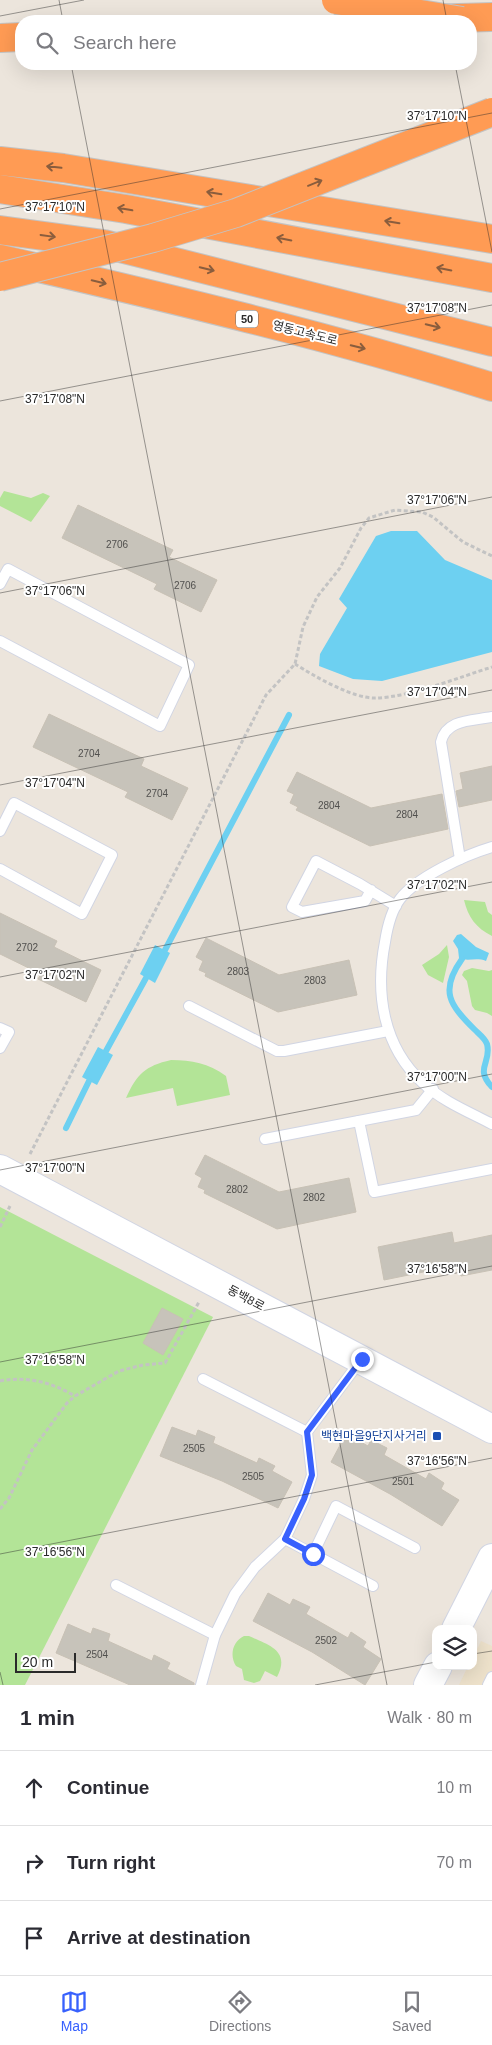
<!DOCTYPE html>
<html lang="en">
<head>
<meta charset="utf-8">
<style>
	body { margin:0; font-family:Arial,"Noto Sans KR",sans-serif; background:#f2f2f3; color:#2b2b33 }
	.controls { position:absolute; right:15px; bottom:15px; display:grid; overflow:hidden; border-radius:10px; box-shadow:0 5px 20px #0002 }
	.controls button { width:45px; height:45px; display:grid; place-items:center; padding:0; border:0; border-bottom:1px solid #e1e1e2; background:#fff; color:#2b2b33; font:25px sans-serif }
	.scale { position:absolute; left:15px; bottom:12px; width:61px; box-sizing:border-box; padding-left:5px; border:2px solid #2a2a2a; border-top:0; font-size:14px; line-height:18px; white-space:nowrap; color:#2a2a2a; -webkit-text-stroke:4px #fff; paint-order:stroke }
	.stop { position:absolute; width:15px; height:15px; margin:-11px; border:4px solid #3861fd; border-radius:50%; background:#fff }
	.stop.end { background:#3861fd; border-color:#fff; box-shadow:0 1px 5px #0008 }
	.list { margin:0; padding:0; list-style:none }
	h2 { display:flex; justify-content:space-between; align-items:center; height:65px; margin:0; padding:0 20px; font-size:21px }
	h2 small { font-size:16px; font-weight:400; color:#7c7c81 }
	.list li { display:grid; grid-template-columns:32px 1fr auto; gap:15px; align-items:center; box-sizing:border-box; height:75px; padding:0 20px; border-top:1px solid #e1e1e2 }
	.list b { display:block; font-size:19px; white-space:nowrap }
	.list em { font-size:16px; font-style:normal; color:#7c7c81 }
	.icon { flex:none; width:28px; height:28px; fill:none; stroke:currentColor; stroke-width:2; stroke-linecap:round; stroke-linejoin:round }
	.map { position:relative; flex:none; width:492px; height:1685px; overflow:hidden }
	.search { position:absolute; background:#fff; box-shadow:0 5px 20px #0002; left:15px; right:15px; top:15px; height:55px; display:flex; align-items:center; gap:12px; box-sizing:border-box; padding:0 18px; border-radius:20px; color:#7c7c81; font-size:19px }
	.sheet { height:290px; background:#fff }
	nav { display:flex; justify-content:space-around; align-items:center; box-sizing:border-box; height:70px; border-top:1px solid #e1e1e2; background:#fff; font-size:14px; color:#7c7c81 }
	nav a { display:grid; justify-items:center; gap:2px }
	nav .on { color:#3861fd }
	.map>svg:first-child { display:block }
</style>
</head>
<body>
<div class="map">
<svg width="492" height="1685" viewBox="0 0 492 1685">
	<rect width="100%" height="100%" fill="#ece5dc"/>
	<polygon fill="#eee2cb" points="481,1641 492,1646 492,1685 459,1685 468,1666 473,1666 473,1657"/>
	<g fill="#b3e497">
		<polygon points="4,491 31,498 43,493 50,496 31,522 0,506 0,498"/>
		<path d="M464,900L485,902L488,912L492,915V936C476,928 468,917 464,900Z"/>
		<polygon points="447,945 449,957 443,983 428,975 422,965 439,954"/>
		<polygon points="472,968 489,971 492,970 492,1016 487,1013 475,1010 472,1006 467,981 462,975 464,971"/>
		<path d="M171,1060C192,1060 208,1063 226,1076L230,1095L177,1106L173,1088L126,1098C137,1074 145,1066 171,1060Z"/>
		<polygon points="0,1207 213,1317 25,1685 0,1685"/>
		<path d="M244,1636H249C268,1645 291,1650 277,1677L265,1671L260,1681L254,1683L244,1680L242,1669L236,1666C229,1655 233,1641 244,1636Z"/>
	</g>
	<g fill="#6dd0f1">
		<polygon points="391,531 417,531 445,560 492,580 492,652 382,681 353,679 319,666 320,654 347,608 339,599 376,536"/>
		<path d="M457,935L461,934L476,947L489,953L486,961C476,957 468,962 459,958L458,949L453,941Z"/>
		<polygon points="155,945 170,953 155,983 140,974"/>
		<polygon points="98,1047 113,1055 97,1085 82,1077"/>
	</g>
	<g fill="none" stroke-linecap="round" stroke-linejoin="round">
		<g stroke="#6dd0f1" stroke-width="6">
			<polyline points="165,950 289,715"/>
			<path d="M462,959C439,991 450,1005 474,1029C479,1034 485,1038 487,1044C492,1063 474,1068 492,1087"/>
			<polyline points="106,1051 146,978"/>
			<polyline points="66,1128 89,1081"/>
		</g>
	</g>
	<g fill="#c7c3ba" stroke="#c8c1b5">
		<polygon points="78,505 173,550 169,557 217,580 201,612 154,589 157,584 62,538"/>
		<polygon points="49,714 144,759 141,766 188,788 172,820 125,797 128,792 33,747"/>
		<polygon points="492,766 492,800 459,807 456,791 463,789 460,773"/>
		<polygon points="297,772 371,808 442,794 448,829 370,846 296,810 298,807 290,803 294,794 287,791"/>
		<polygon points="0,913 57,941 54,947 101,970 86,1002 38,979 41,974 0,954"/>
		<polygon points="206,938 279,975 349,960 357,995 278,1012 205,976 206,973 199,970 203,961 196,957"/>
		<polygon points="205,1155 279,1192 349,1178 356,1212 277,1229 204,1193 205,1190 198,1187 202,1178 195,1174"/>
		<polygon points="452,1232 454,1243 492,1235 492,1270 461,1276 458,1265 384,1280 378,1247"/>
		<polygon points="162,1308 183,1319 163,1355 143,1343"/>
		<polygon points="172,1427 196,1436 198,1430 215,1437 213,1443 257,1463 259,1458 275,1466 272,1471 292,1482 278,1508 222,1481 160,1456"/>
		<polygon points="346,1434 368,1446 371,1440 387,1448 384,1455 426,1479 429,1473 444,1483 441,1489 459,1500 442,1526 390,1494 331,1462"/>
		<polygon points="268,1593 290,1605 293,1599 310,1607 306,1614 348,1638 351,1632 366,1642 363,1647 381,1659 365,1685 312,1652 253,1621"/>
		<polygon points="68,1624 91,1634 93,1628 110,1634 108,1641 152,1661 154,1655 170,1663 167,1669 194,1683 194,1685 130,1685 56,1653"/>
	</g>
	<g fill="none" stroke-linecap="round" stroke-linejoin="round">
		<defs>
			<g id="lane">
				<polyline points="0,584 8,569 189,665 160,726 0,641"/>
				<polyline points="0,831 14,803 112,855 82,914 0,869"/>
				<path d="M492,847C465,855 417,877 400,899C391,911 387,929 385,942C375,993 383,1047 423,1083C442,1101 469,1112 492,1124"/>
				<path d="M460,859L441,742C446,719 472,721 492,717"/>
				<polyline points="371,890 365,901 302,912 292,907 316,861 360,884 396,906"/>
				<polyline points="189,1006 277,1051 284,1051 388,1031"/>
				<polyline points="0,1028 9,1032 0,1048"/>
				<polyline points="359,1121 374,1192 492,1169"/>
				<polyline points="265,1139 416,1110 433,1089"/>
				<polyline points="203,1379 307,1432"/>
				<polyline points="285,1539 373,1586"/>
				<polyline points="313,1554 336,1506 415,1548"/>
				<polyline points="116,1585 215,1635"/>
				<polyline points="201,1685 215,1635 235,1594 255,1567 285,1539 304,1499 312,1475 307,1432 361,1360"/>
				<polyline points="488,1685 492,1677"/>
			</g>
			<g id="secondary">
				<polyline points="0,1169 492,1429"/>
				<polyline points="456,1629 492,1558"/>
				<polyline points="428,1685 438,1666"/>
			</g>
			<g id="highway">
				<polyline points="357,21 492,17"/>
				<polyline points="0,38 21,37"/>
				<polyline points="0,161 63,168 492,239"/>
				<polyline points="0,189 126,209 492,278"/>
				<polyline points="0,230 104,244 492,342"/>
				<path d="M0,259C165,297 330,336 492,387"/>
			</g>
		</defs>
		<use href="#lane" stroke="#d1d5e3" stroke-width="12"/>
		<use href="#secondary" stroke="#d1d5e3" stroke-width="30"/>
		<use href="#highway" stroke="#c3c3c3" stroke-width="30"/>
		<g stroke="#c3c3c3" stroke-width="3" stroke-dasharray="4 2.5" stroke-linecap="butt">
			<path d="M295,664C314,676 353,699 376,698C410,697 460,677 492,667"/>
			<polyline points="30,1154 266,695 295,664 303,627 317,597 340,568 361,528 369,518 395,510 422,512 433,517 463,542 492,556"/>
			<polyline points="0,1227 10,1206"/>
			<path d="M0,1381C27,1376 51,1382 75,1396"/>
			<polyline points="0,1509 9,1498 32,1450 67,1403 75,1396 119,1371 143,1365 165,1363 199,1302"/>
		</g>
		<use href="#lane" stroke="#fff" stroke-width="10"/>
		<use href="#secondary" stroke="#fff" stroke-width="28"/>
		<use href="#highway" stroke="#ff9b54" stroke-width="28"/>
		<defs>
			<g id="highway-bridge">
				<polyline points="336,0 462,21"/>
				<polyline points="0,277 153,238 236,213 492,112"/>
			</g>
		</defs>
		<use href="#highway-bridge" stroke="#c3c3c3" stroke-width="30" stroke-linecap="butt"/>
		<use href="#highway-bridge" stroke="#ff9b54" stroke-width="28"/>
	</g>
	<defs><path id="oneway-shaft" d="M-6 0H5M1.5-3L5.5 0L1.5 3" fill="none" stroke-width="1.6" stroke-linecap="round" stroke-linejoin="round" transform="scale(1.25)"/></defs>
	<g stroke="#8a5d3d">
		<use href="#oneway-shaft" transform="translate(54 167) rotate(-174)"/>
		<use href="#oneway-shaft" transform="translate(315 183) rotate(-22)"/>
		<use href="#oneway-shaft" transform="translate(214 193) rotate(-171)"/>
		<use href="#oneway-shaft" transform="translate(125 209) rotate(-170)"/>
		<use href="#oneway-shaft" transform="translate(392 222) rotate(-171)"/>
		<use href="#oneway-shaft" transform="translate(48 236) rotate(8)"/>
		<use href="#oneway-shaft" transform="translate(284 239) rotate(-169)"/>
		<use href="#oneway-shaft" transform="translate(207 269) rotate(14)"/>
		<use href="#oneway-shaft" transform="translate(444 269) rotate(-169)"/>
		<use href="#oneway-shaft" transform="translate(99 282) rotate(13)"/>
		<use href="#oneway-shaft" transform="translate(433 326) rotate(14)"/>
		<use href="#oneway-shaft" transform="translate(358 347) rotate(14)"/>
	</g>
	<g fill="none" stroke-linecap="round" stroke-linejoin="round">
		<polyline stroke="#3861fd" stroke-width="6" points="313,1554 285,1539 304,1499 312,1475 307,1432 362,1359"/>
	</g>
	<path fill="none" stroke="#2a2a2a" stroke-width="1" stroke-opacity="0.45" d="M59,0L63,21M443,0L447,21M0,16L84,0M71,64L387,1685M455,64L492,252M0,209L492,113M0,401L492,305M0,593L492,497M0,785L492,690M0,977L492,882M0,1170L492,1074M0,1362L492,1266M0,1554L492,1458M473,1654L492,1651M0,1672L3,1685M315,1685L436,1662"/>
	<rect fill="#1a4fb4" stroke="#fff" stroke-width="2" x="432" y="1431" width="10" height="10" rx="2.5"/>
	<g text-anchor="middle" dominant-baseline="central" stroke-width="4" stroke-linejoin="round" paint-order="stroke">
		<g font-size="10" fill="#51504e">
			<text x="117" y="544">2706</text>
			<text x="185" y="585">2706</text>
			<text x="89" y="753">2704</text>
			<text x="157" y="793">2704</text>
			<text x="329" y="805">2804</text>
			<text x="407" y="814">2804</text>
			<text x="27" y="947">2702</text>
			<text x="238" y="971">2803</text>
			<text x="315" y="980">2803</text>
			<text x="237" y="1189">2802</text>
			<text x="314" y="1197">2802</text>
			<text x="194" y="1448">2505</text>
			<text x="253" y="1476">2505</text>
			<text x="403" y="1481">2501</text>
			<text x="326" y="1640">2502</text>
			<text x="97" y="1654">2504</text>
		</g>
		<rect fill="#fff" stroke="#6a6a6a" stroke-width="1" x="236" y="310.5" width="22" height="17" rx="4"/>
		<g font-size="11" font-weight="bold" fill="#2a2a2a">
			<text x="247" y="319">50</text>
		</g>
		<g font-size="12" fill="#2a2a2a" stroke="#fff">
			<text transform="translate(305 333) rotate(14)">영동고속도로</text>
			<text transform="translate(246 1298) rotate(28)">동백8로</text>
		</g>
		<g font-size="12" fill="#164399" stroke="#fff" text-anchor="end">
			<text x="427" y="1436">백현마을9단지사거리</text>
		</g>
	</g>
	<g font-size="12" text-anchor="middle" fill="#2a2a2a" stroke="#fff" stroke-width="4" stroke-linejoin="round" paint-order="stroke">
		<text x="437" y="120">37°17'10"N</text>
		<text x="55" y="211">37°17'10"N</text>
		<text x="437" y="312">37°17'08"N</text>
		<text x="55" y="403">37°17'08"N</text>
		<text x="437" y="504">37°17'06"N</text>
		<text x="55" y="595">37°17'06"N</text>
		<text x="437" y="696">37°17'04"N</text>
		<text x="55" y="787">37°17'04"N</text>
		<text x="437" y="889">37°17'02"N</text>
		<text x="55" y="979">37°17'02"N</text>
		<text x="437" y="1081">37°17'00"N</text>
		<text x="55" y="1172">37°17'00"N</text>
		<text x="437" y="1273">37°16'58"N</text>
		<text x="55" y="1364">37°16'58"N</text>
		<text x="437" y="1465">37°16'56"N</text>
		<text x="55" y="1556">37°16'56"N</text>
	</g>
</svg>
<div class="controls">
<button><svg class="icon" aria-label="layers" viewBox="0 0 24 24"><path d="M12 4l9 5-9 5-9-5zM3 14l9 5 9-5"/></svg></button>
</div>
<div class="scale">20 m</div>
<div class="stop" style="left:313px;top:1554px"></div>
<div class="stop end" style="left:362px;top:1359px"></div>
<div class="search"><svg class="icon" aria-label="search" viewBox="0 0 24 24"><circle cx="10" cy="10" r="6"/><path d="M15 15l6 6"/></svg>Search here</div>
</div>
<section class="sheet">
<h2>1 min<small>Walk · 80 m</small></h2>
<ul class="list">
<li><svg class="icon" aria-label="ahead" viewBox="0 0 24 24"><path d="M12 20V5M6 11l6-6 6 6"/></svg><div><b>Continue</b></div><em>10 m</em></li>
<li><svg class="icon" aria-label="right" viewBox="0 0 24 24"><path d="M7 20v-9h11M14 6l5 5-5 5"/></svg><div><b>Turn right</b></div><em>70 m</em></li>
<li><svg class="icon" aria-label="arrive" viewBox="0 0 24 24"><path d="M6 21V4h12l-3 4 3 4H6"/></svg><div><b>Arrive at destination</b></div></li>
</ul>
</section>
<nav>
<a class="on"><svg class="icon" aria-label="map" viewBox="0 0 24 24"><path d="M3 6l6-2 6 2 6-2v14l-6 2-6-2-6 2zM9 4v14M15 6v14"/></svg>Map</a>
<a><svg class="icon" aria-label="directions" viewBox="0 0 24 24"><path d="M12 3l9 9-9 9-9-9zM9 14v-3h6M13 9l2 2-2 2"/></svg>Directions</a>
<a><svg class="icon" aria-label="saved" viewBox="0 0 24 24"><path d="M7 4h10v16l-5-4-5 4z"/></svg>Saved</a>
</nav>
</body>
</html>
